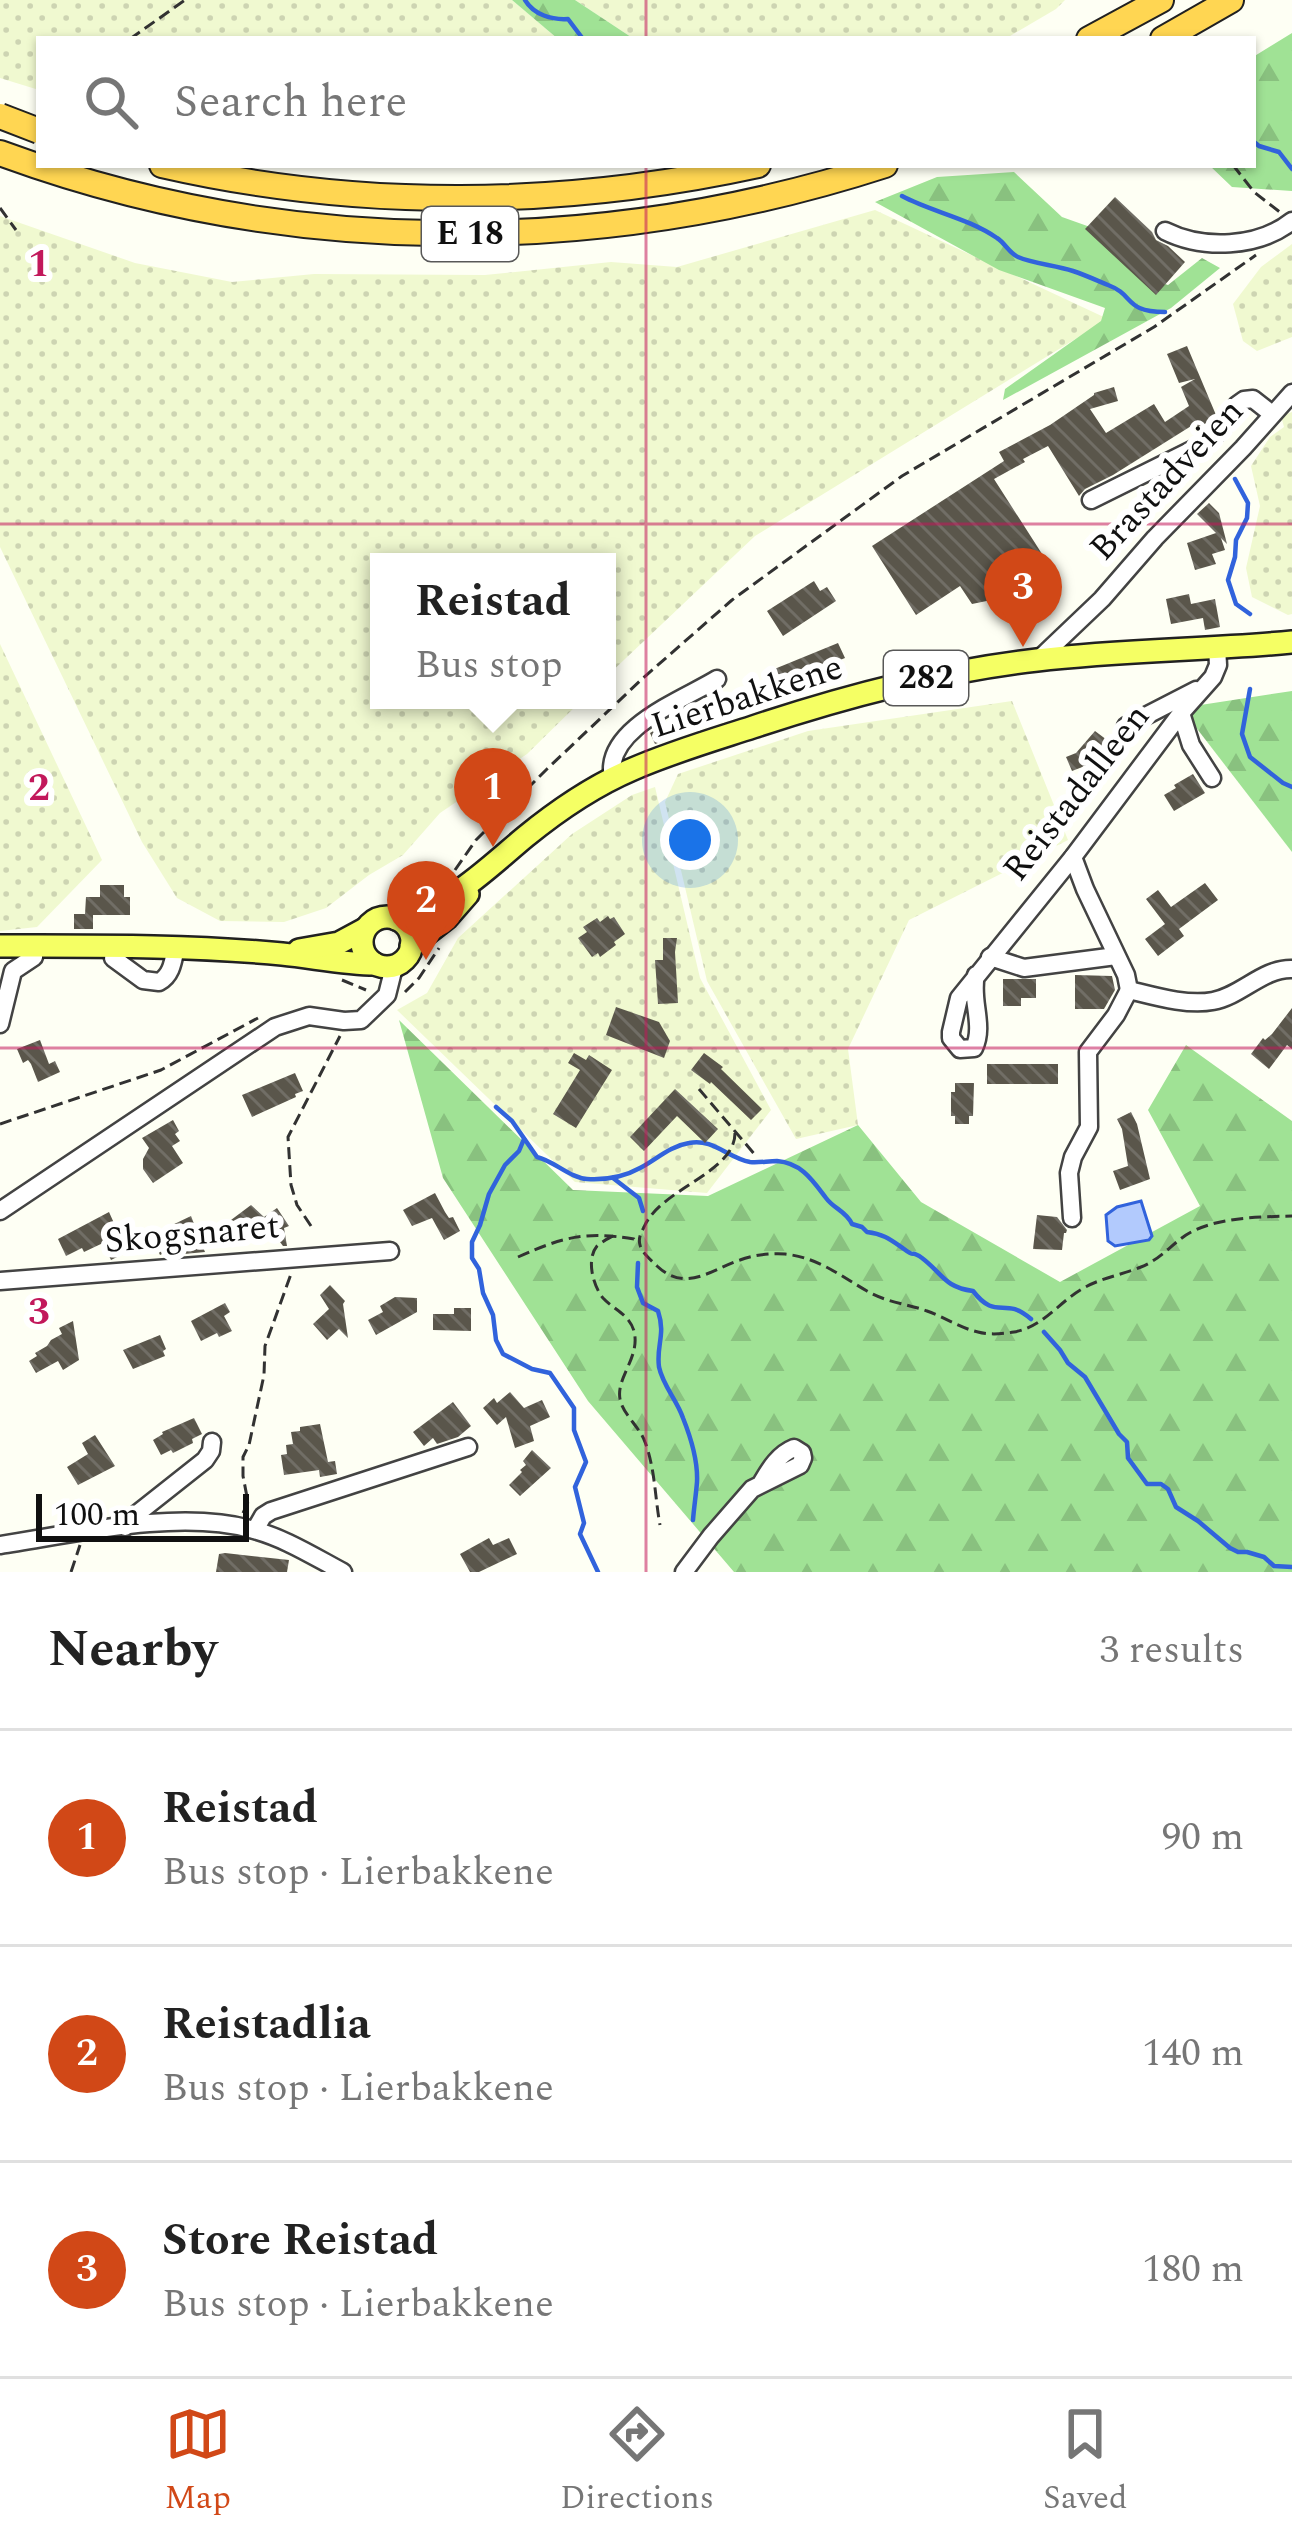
<!DOCTYPE html>
<html lang="en">
<head>
<meta charset="utf-8">
<style>
	body { margin:0; font-family:Spectral,serif; background:#f2f2f2; color:#222 }
	.scale { position:absolute; left:36px; bottom:30px; width:213px; box-sizing:border-box; padding-left:12px; border:6px solid #101010; border-top:0; font-size:33px; line-height:42px; white-space:nowrap; color:#101010; -webkit-text-stroke:9px #fff; paint-order:stroke }
	.you { position:absolute; left:690px; top:840px; width:42px; height:42px; margin:-30px; border:9px solid #fff; border-radius:50%; background:#1a73e8; box-shadow:0 0 0 18px #1a73e833 }
	.badge { display:grid; place-items:center; width:78px; height:78px; border-radius:50%; background:#d14817; color:#fff; font-size:39px; font-weight:700 }
	.pin { position:absolute; translate:-50% -99px; filter:drop-shadow(0 3px 6px #0008) }
	.pin::after { content:''; position:absolute; top:63px; width:42px; height:36px; background:inherit; clip-path:polygon(0 0,100% 0,50% 100%) }
	.popup { position:absolute; left:370px; top:553px; width:246px; height:156px; box-sizing:border-box; display:grid; place-content:center; border-radius:0px; background:#fff; filter:drop-shadow(0 3px 9px #0005); font-size:39px; white-space:nowrap; color:#767676 }
	.popup b { font-size:45px; color:#222 }
	.popup::after { content:''; position:absolute; left:50%; top:100%; margin-left:-24px; border:24px solid transparent; border-top-color:#fff }
	.list { margin:0; padding:0; list-style:none }
	h2 { display:flex; justify-content:space-between; align-items:center; height:156px; margin:0; padding:0 48px; font-size:51px }
	h2 small { font-size:39px; font-weight:400; color:#767676 }
	.list li { display:grid; grid-template-columns:78px 1fr auto; gap:36px; align-items:center; box-sizing:border-box; height:216px; padding:0 48px; border-top:3px solid #e0e0e0 }
	.list b { display:block; font-size:45px; white-space:nowrap }
	.list p { margin:0; font-size:39px; white-space:nowrap; color:#767676 }
	.list em { font-size:39px; font-style:normal; color:#767676 }
	.icon { flex:none; width:66px; height:66px; fill:none; stroke:currentColor; stroke-width:2; stroke-linecap:round; stroke-linejoin:round }
	.map { position:relative; flex:none; width:1292px; height:1572px; overflow:hidden }
	.search { position:absolute; background:#fff; box-shadow:0 3px 9px #0004; left:36px; right:36px; top:36px; height:132px; display:flex; align-items:center; gap:30px; box-sizing:border-box; padding:0 42px; border-radius:0px; color:#767676; font-size:45px }
	.sheet { height:804px; background:#fff }
	nav { display:flex; justify-content:space-around; align-items:center; box-sizing:border-box; height:168px; border-top:3px solid #e0e0e0; background:#fff; font-size:33px; color:#767676 }
	nav a { display:grid; justify-items:center; gap:6px }
	nav .on { color:#d14817 }
	.map>svg:first-child { display:block }
</style>
</head>
<body>
<div class="map">
<svg width="1292" height="1572" viewBox="0 0 1292 1572">
	<defs>
		<pattern id="farmland-dots" width="8" height="8" patternUnits="userSpaceOnUse" patternTransform="scale(3)"><rect width="8" height="8" fill="#f0f9d0"/><path d="M2 2h.1M6 6h.1" fill="none" stroke="#cdd4b2" stroke-width="1.8" stroke-linecap="round"/></pattern>
		<pattern id="forest-firs" width="22" height="20" patternUnits="userSpaceOnUse" patternTransform="scale(3)"><rect width="22" height="20" fill="#a0e295"/><path d="M5 1l3.5 6h-7zM16 11l3.5 6h-7z" fill="#89c17f"/></pattern>
		<pattern id="building-back-hatch" width="6" height="6" patternUnits="userSpaceOnUse" patternTransform="scale(3)"><rect width="6" height="6" fill="#5a564b"/><path d="M-1 5l2 2M0 0l6 6M5-1l2 2" fill="none" stroke="#716e66"/></pattern>
	</defs>
	<rect width="100%" height="100%" fill="#fefff4"/>
	<g fill="url(#farmland-dots)">
		<polygon points="0,0 512,0 558,39 39,39 39,90 0,78"/>
		<polygon points="575,0 1065,0 1056,9 1005,39 634,39"/>
		<polygon points="875,210 1108,319 755,536 607,676 607,562 379,562 379,700 582,700 527,754 440,813 403,855 369,875 326,908 284,922 220,921 177,898 142,842 0,547 0,216 135,263 232,282 314,274 485,275 611,262 677,267"/>
		<polygon points="1292,244 1292,337 1257,351 1243,341 1233,304 1261,267"/>
		<polygon points="1292,412 1292,614 1288,615 1252,597 1246,568 1260,506 1251,466 1270,437 1284,427 1281,416"/>
		<polygon points="0,644 102,860 37,927 0,931"/>
		<polygon points="1012,701 1068,840 909,920 848,1049 858,1125 796,1139 707,981 665,802 678,774 808,731"/>
		<polygon points="655,787 700,978 771,1110 707,1193 575,1182 397,1010 427,993 458,938 572,834 632,795"/>
	</g>
	<g fill="url(#forest-firs)">
		<polygon points="512,0 575,0 634,39 558,39"/>
		<polygon points="1292,33 1292,191 1232,187 1209,165 1253,165 1253,57"/>
		<polygon points="1014,172 1062,217 1107,233 1148,278 1168,285 1202,258 1220,268 1171,308 1003,400 1005,389 1101,321 1105,308 999,270 875,202 937,177"/>
		<polygon points="1292,691 1292,852 1181,708"/>
		<polygon points="399,1020 573,1190 708,1196 858,1125 921,1202 1060,1282 1200,1206 1148,1110 1186,1045 1292,1121 1292,1572 734,1572 588,1401 443,1178"/>
	</g>
	<polygon fill="#b2cafd" stroke="#3163dc" stroke-width="3" points="1141,1201 1152,1236 1149,1240 1115,1246 1108,1241 1106,1215 1117,1207"/>
	<g fill="none" stroke-linecap="round" stroke-linejoin="round">
		<g stroke="#3163dc" stroke-width="4.5">
			<path d="M525,0C534,15 552,20 568,19L583,39"/>
			<polyline points="1253,141 1259,146 1279,152 1292,169"/>
			<path d="M902,196C932,212 968,218 997,238C1005,243 1009,253 1018,257C1034,264 1055,265 1073,271C1085,275 1096,280 1108,285C1135,295 1124,312 1165,312"/>
			<polyline points="1235,479 1248,503 1247,518 1236,540 1235,557 1228,580 1236,604 1250,614"/>
			<polyline points="1250,689 1242,734 1250,757 1283,783 1292,787"/>
			<path d="M496,1107L512,1121L537,1157C554,1161 570,1178 587,1179C605,1180 624,1177 640,1168C657,1159 670,1146 689,1143C713,1138 728,1158 750,1162C758,1163 768,1161 777,1161C802,1163 813,1181 826,1198C834,1209 846,1211 852,1224L862,1227L867,1232C884,1234 891,1240 904,1249C917,1259 909,1249 922,1258C943,1274 944,1287 973,1291C997,1322 1004,1295 1031,1319"/>
			<polyline points="524,1139 519,1151 505,1165 489,1194 480,1225 472,1242 472,1258 479,1269 483,1293 493,1315 496,1340 503,1354 532,1369 550,1373 574,1408 574,1430 586,1462 575,1487 584,1523 580,1534 598,1572"/>
			<polyline points="613,1178 639,1198 643,1211"/>
			<path d="M638,1263L637,1287L643,1303L658,1311C666,1335 656,1345 659,1367C663,1386 677,1400 683,1418C691,1438 698,1461 697,1482C696,1495 694,1507 693,1520"/>
			<polyline points="1044,1332 1060,1350 1068,1363 1085,1377 1119,1434 1127,1442 1128,1458 1147,1484 1161,1484 1168,1489 1176,1507 1198,1521 1230,1548 1238,1552 1247,1552 1264,1557 1274,1566 1292,1567"/>
		</g>
	</g>
	<g fill="url(#building-back-hatch)">
		<polygon points="1115,197 1152,232 1156,240 1168,246 1185,262 1156,295 1085,229"/>
		<polygon points="1187,346 1216,415 1211,421 1198,427 1196,423 1113,475 1085,489 1079,496 1048,446 1023,459 1025,462 994,479 1051,568 1006,597 972,604 960,586 916,615 872,546 1004,461 999,452 1050,425 1094,395 1094,393 1114,387 1118,401 1090,409 1106,433 1154,404 1165,422 1189,406 1181,387 1195,379 1179,383 1167,354"/>
		<polygon points="1209,503 1219,513 1227,544 1221,538 1225,550 1212,554 1216,564 1195,570 1187,543 1216,533 1197,514"/>
		<polygon points="814,581 820,591 827,587 836,601 783,636 767,611"/>
		<polygon points="1189,594 1191,604 1215,599 1220,627 1205,630 1203,618 1171,624 1166,599"/>
		<polygon points="838,643 845,658 778,685 772,670"/>
		<polygon points="703,702 711,719 683,734 655,744 650,733"/>
		<polygon points="1095,731 1115,746 1106,758 1072,771 1066,757 1076,753"/>
		<polygon points="1193,774 1205,793 1174,811 1164,795 1176,788 1174,785"/>
		<polygon points="1205,883 1218,900 1179,929 1184,936 1158,956 1145,939 1165,924 1146,899 1158,890 1171,907"/>
		<polygon points="100,885 124,885 124,897 130,897 130,915 93,915 93,929 74,929 74,914 85,914 86,897 100,897"/>
		<polygon points="608,916 610,919 614,917 625,934 614,942 616,945 600,957 598,953 592,957 578,938 587,932 583,927 597,918 600,922"/>
		<polygon points="663,938 677,938 675,952 678,1003 658,1004 655,960 663,960"/>
		<polygon points="1075,975 1112,976 1115,990 1104,1009 1075,1009"/>
		<polygon points="1003,979 1036,979 1036,998 1021,998 1021,1006 1003,1006"/>
		<polygon points="616,1007 659,1022 670,1041 664,1058 606,1035"/>
		<polygon points="1292,1008 1292,1049 1287,1045 1269,1069 1251,1054 1263,1038 1265,1040 1272,1034"/>
		<polygon points="40,1040 49,1064 55,1061 60,1072 38,1082 31,1064 28,1060 23,1063 17,1049"/>
		<polygon points="574,1053 586,1060 589,1055 612,1070 576,1128 553,1114 580,1070 568,1063"/>
		<polygon points="704,1053 723,1067 721,1069 762,1109 751,1120 711,1082 710,1084 691,1070"/>
		<rect x="987" y="1064" width="71" height="20"/>
		<polygon points="295,1073 303,1091 295,1094 296,1097 252,1117 242,1095"/>
		<polygon points="955,1083 974,1083 973,1116 969,1116 969,1124 955,1124 955,1116 951,1116 951,1092 955,1092"/>
		<polygon points="675,1089 718,1129 705,1143 677,1116 644,1151 630,1137"/>
		<polygon points="1131,1112 1137,1124 1150,1179 1120,1190 1113,1171 1128,1166 1122,1129 1117,1119"/>
		<polygon points="173,1120 179,1131 175,1134 180,1141 172,1146 183,1163 153,1183 143,1169 143,1159 149,1148 142,1138"/>
		<polygon points="435,1193 445,1212 449,1218 453,1217 460,1231 444,1240 432,1218 412,1226 403,1210"/>
		<polygon points="251,1205 264,1217 277,1208 289,1226 284,1228 287,1246 283,1246 268,1226 241,1243 227,1223"/>
		<polygon points="109,1212 127,1252 111,1260 103,1243 84,1252 82,1248 66,1256 58,1239"/>
		<polygon points="1037,1215 1057,1217 1067,1230 1066,1233 1064,1233 1062,1250 1033,1249"/>
		<polygon points="191,1216 205,1252 184,1254 176,1247 160,1255 153,1240 170,1231 168,1227"/>
		<polygon points="330,1285 345,1301 343,1304 348,1338 339,1329 327,1340 313,1324 329,1309 320,1295"/>
		<polygon points="395,1297 417,1298 417,1312 376,1335 368,1320 383,1312 380,1306"/>
		<polygon points="225,1303 230,1312 224,1316 232,1331 219,1337 217,1333 201,1341 191,1321"/>
		<polygon points="454,1308 471,1308 471,1331 433,1330 433,1314 454,1314"/>
		<polygon points="73,1321 79,1360 63,1370 58,1361 36,1373 29,1361 37,1356 35,1353 47,1346 51,1340 62,1334 59,1328"/>
		<polygon points="160,1335 166,1349 163,1351 165,1356 133,1369 123,1350"/>
		<polygon points="510,1392 524,1408 542,1400 550,1417 530,1426 534,1441 515,1448 506,1417 497,1425 483,1408 494,1398 497,1403"/>
		<polygon points="453,1402 471,1426 458,1437 437,1444 433,1438 424,1446 413,1432"/>
		<polygon points="194,1418 202,1434 192,1439 193,1443 173,1453 171,1450 161,1455 153,1440 163,1434 162,1432"/>
		<polygon points="320,1424 328,1462 335,1461 337,1474 320,1477 319,1470 284,1475 281,1455 287,1454 286,1445 293,1444 291,1432 300,1431 300,1427"/>
		<polygon points="95,1435 115,1466 78,1485 67,1467 88,1454 82,1443"/>
		<polygon points="532,1450 551,1468 520,1496 509,1485 522,1472 520,1470 526,1465 523,1461"/>
		<polygon points="489,1538 493,1545 509,1538 517,1554 479,1572 470,1572 460,1554"/>
		<polygon points="225,1553 289,1560 287,1572 216,1572 219,1554"/>
	</g>
	<g fill="none" stroke-linecap="round" stroke-linejoin="round">
		<defs>
			<g id="minor">
				<path d="M1165,231C1203,250 1258,248 1292,221"/>
				<polyline points="1091,500 1204,444 1221,430 1237,405 1244,400 1253,399 1272,414"/>
				<polyline points="1038,660 1102,599 1155,538 1243,448 1292,393"/>
				<polyline points="1181,713 1191,745 1212,778"/>
				<polyline points="1126,726 1196,690"/>
				<path d="M613,778C602,729 685,699 717,679"/>
				<path d="M1073,857L1085,889L1126,975L1129,990C1154,996 1187,1006 1213,1001C1241,996 1263,968 1292,969"/>
				<polyline points="990,957 1024,968 1116,956"/>
				<path d="M113,958L143,980L159,982C172,975 173,961 176,947"/>
				<path d="M976,975C970,1000 985,1025 974,1048L960,1049L951,1038V1032L959,998L1073,857L1181,713L1213,677L1218,665L1217,647"/>
				<polyline points="0,1024 13,971 34,957"/>
				<polyline points="0,1211 275,1027 309,1016 344,1021 361,1020 387,995 394,967"/>
				<polyline points="1072,1218 1069,1173 1073,1157 1089,1127 1088,1052 1116,1015 1129,990"/>
				<polyline points="0,1281 390,1251"/>
				<polyline points="125,1527 138,1513 205,1460 211,1451 212,1442"/>
				<polyline points="255,1530 263,1516 271,1511 468,1447"/>
				<path d="M0,1545C73,1534 178,1509 250,1529C283,1537 313,1556 343,1572"/>
				<path d="M684,1572L711,1536L752,1489L800,1465L803,1458L802,1453L794,1448C779,1454 770,1468 762,1482"/>
			</g>
			<g id="major">
				<circle cx="387" cy="942" r="25"/>
				<path d="M396,919C451,906 483,872 525,837C558,810 593,786 633,769C672,752 713,740 753,727C846,696 940,671 1037,660C1122,650 1207,650 1292,642"/>
				<path d="M0,946C94,946 188,945 282,954C313,957 343,964 375,964"/>
				<polyline points="411,946 447,918 468,894"/>
				<polyline points="299,950 339,943 365,929"/>
			</g>
			<g id="highway">
				<polyline points="1089,39 1161,0"/>
				<polyline points="1163,39 1231,0"/>
				<path d="M0,153C285,258 598,258 885,165"/>
				<path d="M162,165C359,210 561,208 758,165"/>
			</g>
		</defs>
		<use href="#minor" stroke="#434343" stroke-width="21"/>
		<use href="#major" stroke="#212121" stroke-width="26"/>
		<use href="#highway" stroke="#212121" stroke-width="28"/>
		<g stroke="#323232" stroke-width="3" stroke-dasharray="12 6" stroke-linecap="butt">
			<polyline points="130,39 185,0"/>
			<polyline points="1233,165 1254,192 1281,213"/>
			<polyline points="0,208 16,230"/>
			<polyline points="455,870 476,840 547,769 642,679 732,600 902,476 1154,327 1256,255"/>
			<polyline points="342,980 366,990"/>
			<polyline points="405,992 419,978 439,948"/>
			<polyline points="699,1089 756,1156"/>
			<polyline points="0,1124 161,1070 258,1018"/>
			<path d="M735,1133C735,1173 661,1188 644,1227C641,1233 638,1238 640,1245C642,1253 651,1260 657,1266C686,1293 710,1270 740,1260C753,1255 771,1253 785,1254C819,1258 839,1275 867,1291C885,1302 908,1304 927,1311C944,1317 960,1328 978,1332C989,1335 1002,1334 1014,1332C1043,1327 1058,1303 1082,1289C1100,1278 1122,1275 1141,1267C1159,1260 1170,1246 1186,1235C1215,1217 1258,1217 1292,1216"/>
			<polyline points="311,1226 297,1205 291,1185 288,1137 340,1036"/>
			<path d="M613,1236C610,1237 599,1244 597,1246C586,1259 593,1286 603,1298C614,1310 629,1314 634,1331C641,1359 613,1379 621,1403C626,1417 640,1428 645,1442C655,1468 655,1498 660,1525"/>
			<path d="M518,1257C563,1237 585,1231 634,1239L638,1243"/>
			<polyline points="243,1513 248,1502 243,1476 243,1457 249,1445 264,1375 265,1346 291,1274"/>
			<polyline points="71,1572 80,1545"/>
		</g>
		<use href="#minor" stroke="#fff" stroke-width="16"/>
		<use href="#major" stroke="#f5ff64" stroke-width="21"/>
		<use href="#highway" stroke="#ffd652" stroke-width="24"/>
		<defs>
			<polyline id="highway-bridge" points="0,116 39,131"/>
		</defs>
		<use href="#highway-bridge" stroke="#212121" stroke-width="28" stroke-linecap="butt"/>
		<use href="#highway-bridge" stroke="#ffd652" stroke-width="24"/>
	</g>
	<path fill="none" stroke="#c2185b" stroke-width="3" stroke-opacity="0.55" d="M646,0V39M646,165V1572M0,524H1292M0,1048H1292"/>
	<g text-anchor="middle" dominant-baseline="central" stroke-width="12" stroke-linejoin="round" paint-order="stroke">
		<g fill="#fff" stroke="#585858" stroke-width="3">
			<rect x="422" y="207" width="96" height="54" rx="9"/>
			<rect x="884" y="651" width="84" height="54" rx="9"/>
		</g>
		<g font-size="33" font-weight="bold" fill="#101010">
			<text x="470" y="234">E 18</text>
			<text x="926" y="678">282</text>
		</g>
		<g font-size="36" fill="#101010" stroke="#fff">
			<text transform="translate(1167 480) rotate(-47)">Brastadveien</text>
			<text transform="translate(747 697) rotate(-18)">Lierbakkene</text>
			<text transform="translate(1077 793) rotate(-52)">Reistadalleen</text>
			<text transform="translate(192 1234) rotate(-5)">Skogsnaret</text>
		</g>
	</g>
	<g font-size="39" text-anchor="middle" font-weight="bold" fill="#c2185b" stroke="#fff" stroke-width="12" stroke-linejoin="round" paint-order="stroke">
		<text x="39" y="276">1</text>
		<text x="39" y="800">2</text>
		<text x="39" y="1324">3</text>
	</g>
</svg>
<div class="scale">100 m</div>
<div class="you"></div>
<div class="pin badge" style="left:493px;top:847px">1</div>
<div class="popup"><b>Reistad</b>Bus stop</div>
<div class="pin badge" style="left:426px;top:960px">2</div>
<div class="pin badge" style="left:1023px;top:647px">3</div>
<div class="search"><svg class="icon" aria-label="search" viewBox="0 0 24 24"><circle cx="10" cy="10" r="6"/><path d="M15 15l6 6"/></svg>Search here</div>
</div>
<section class="sheet">
<h2>Nearby<small>3 results</small></h2>
<ul class="list">
<li><span class="badge">1</span><div><b>Reistad</b><p>Bus stop · Lierbakkene</p></div><em>90 m</em></li>
<li><span class="badge">2</span><div><b>Reistadlia</b><p>Bus stop · Lierbakkene</p></div><em>140 m</em></li>
<li><span class="badge">3</span><div><b>Store Reistad</b><p>Bus stop · Lierbakkene</p></div><em>180 m</em></li>
</ul>
</section>
<nav>
<a class="on"><svg class="icon" aria-label="map" viewBox="0 0 24 24"><path d="M3 6l6-2 6 2 6-2v14l-6 2-6-2-6 2zM9 4v14M15 6v14"/></svg>Map</a>
<a><svg class="icon" aria-label="directions" viewBox="0 0 24 24"><path d="M12 3l9 9-9 9-9-9zM9 14v-3h6M13 9l2 2-2 2"/></svg>Directions</a>
<a><svg class="icon" aria-label="saved" viewBox="0 0 24 24"><path d="M7 4h10v16l-5-4-5 4z"/></svg>Saved</a>
</nav>
</body>
</html>
